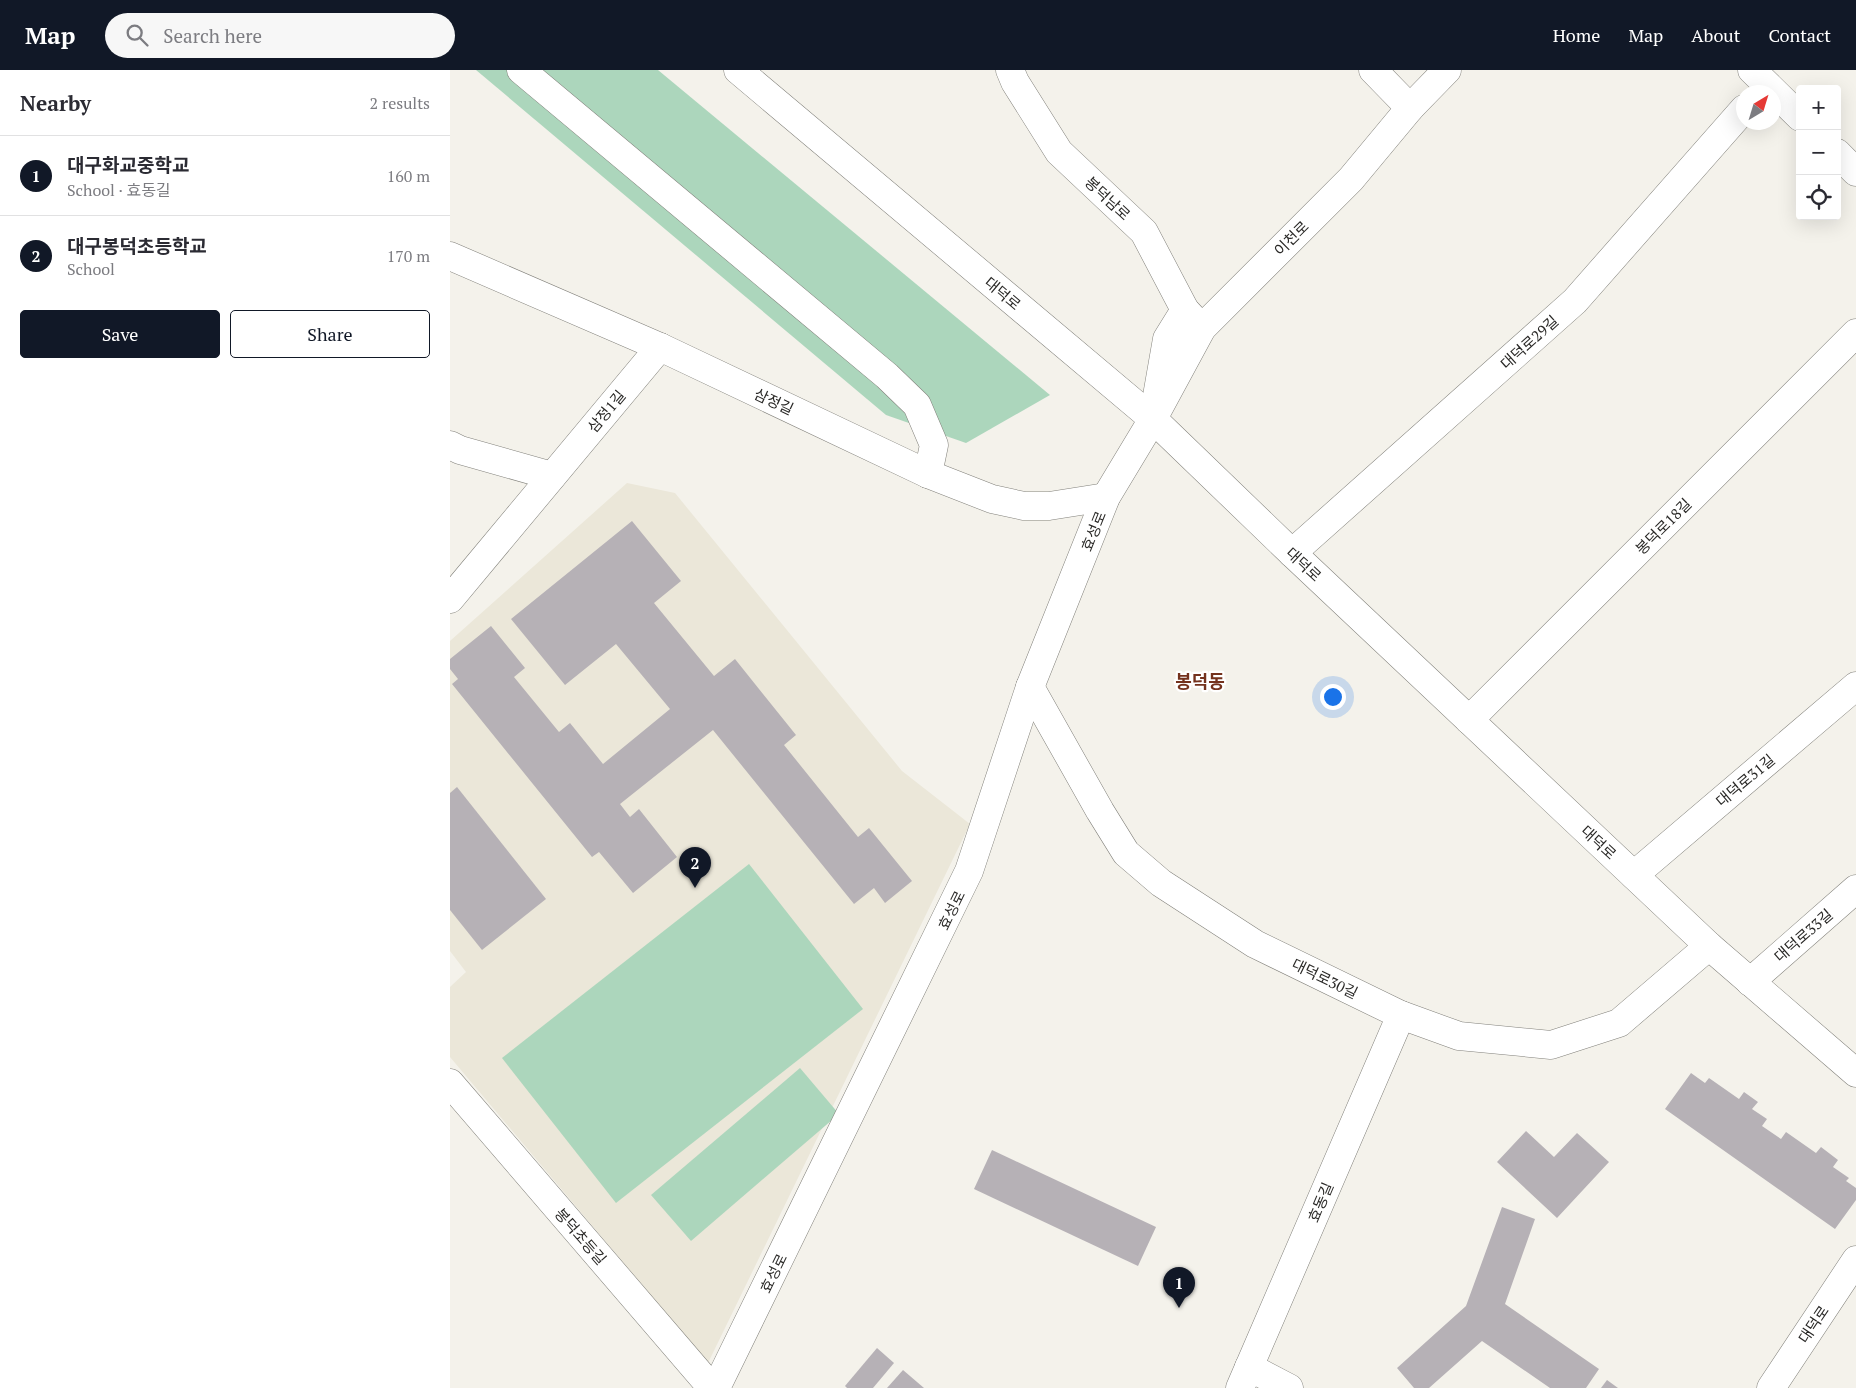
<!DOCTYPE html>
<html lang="en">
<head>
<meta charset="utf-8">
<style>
	body { margin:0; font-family:"PT Serif","Noto Sans KR",serif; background:#f7f7f7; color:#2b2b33 }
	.controls { position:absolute; right:15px; top:15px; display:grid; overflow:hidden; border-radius:5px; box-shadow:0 5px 20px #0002 }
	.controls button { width:45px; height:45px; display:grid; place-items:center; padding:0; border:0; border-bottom:1px solid #e1e1e2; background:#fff; color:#2b2b33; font:25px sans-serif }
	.compass { position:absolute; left:1286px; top:15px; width:45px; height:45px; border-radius:50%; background:#fff; box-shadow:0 5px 20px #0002; rotate:38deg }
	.you { position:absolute; left:882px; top:626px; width:18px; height:18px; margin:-12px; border:4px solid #fff; border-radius:50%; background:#1a73e8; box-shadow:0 0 0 8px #1a73e833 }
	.badge { display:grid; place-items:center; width:32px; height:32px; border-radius:50%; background:#111827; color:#fff; font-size:16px; font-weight:700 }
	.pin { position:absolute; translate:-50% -41px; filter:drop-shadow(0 1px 2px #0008) }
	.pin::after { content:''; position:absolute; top:26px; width:18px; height:15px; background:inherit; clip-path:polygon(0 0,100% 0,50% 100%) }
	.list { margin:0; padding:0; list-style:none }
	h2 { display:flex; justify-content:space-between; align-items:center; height:65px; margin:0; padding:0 20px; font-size:21px }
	h2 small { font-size:16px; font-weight:400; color:#7c7c81 }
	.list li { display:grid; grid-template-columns:32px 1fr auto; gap:15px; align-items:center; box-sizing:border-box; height:80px; padding:0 20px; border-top:1px solid #e1e1e2 }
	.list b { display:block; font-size:19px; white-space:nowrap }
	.list p { margin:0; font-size:16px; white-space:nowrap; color:#7c7c81 }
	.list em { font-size:16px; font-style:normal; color:#7c7c81 }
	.actions { display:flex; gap:10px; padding:15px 20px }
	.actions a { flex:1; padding:11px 0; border:1px solid #111827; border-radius:5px; text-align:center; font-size:18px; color:#111827 }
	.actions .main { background:#111827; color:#fff }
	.icon { flex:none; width:28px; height:28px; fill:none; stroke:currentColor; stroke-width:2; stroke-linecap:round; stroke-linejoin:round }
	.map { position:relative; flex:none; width:1406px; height:1318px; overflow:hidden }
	header { display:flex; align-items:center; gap:30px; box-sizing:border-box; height:70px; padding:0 25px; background:#111827; color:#fff }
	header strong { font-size:24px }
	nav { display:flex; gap:28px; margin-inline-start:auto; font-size:18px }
	.search { width:350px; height:45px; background:#f7f7f7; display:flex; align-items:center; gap:12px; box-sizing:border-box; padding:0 18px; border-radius:28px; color:#7c7c81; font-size:19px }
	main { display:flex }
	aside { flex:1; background:#fff }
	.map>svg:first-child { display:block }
</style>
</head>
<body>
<header>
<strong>Map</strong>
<div class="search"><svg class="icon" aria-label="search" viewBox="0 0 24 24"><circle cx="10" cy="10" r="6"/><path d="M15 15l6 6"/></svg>Search here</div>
<nav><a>Home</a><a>Map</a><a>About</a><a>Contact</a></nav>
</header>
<main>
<aside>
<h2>Nearby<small>2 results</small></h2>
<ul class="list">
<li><span class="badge">1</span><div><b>대구화교중학교</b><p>School · 효동길</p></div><em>160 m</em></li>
<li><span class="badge">2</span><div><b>대구봉덕초등학교</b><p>School</p></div><em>170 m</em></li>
</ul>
<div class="actions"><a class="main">Save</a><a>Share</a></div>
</aside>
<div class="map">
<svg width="1406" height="1318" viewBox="0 0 1406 1318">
	<rect width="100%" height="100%" fill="#f4f2eb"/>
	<polygon fill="#ebe7d9" points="177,413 225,423 452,701 520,754 258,1293 0,987 0,917 16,902 0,881 0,571"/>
	<g fill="#acd6bc">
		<polygon points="26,0 208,0 600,325 516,373 436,345"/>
		<polygon points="299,794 413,939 166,1133 52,988"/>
		<polygon points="350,998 389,1044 241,1171 201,1125"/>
	</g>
	<g fill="#b6b1b6">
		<polygon points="182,451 231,511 204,533 264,606 285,589 346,665 334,675 408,767 419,758 462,811 435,833 424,818 404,834 263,660 170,734 180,747 189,739 227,787 183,823 149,782 142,787 2,614 8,609 0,599 0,589 41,556 75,598 64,607 109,662 120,653 153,694 220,639 166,574 115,615 61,549"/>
		<polygon points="7,717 96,829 32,880 0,840 0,723"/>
		<polygon points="1241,1003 1255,1013 1259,1008 1289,1029 1294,1022 1308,1032 1302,1039 1317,1049 1312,1056 1331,1069 1336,1062 1366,1083 1371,1077 1388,1090 1383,1097 1399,1108 1396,1111 1406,1118 1406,1130 1385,1159 1215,1039"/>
		<polygon points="1076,1061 1104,1087 1127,1063 1159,1092 1107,1148 1047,1092"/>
		<polygon points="542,1080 706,1157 688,1196 524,1119"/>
		<polygon points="1052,1137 1085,1149 1055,1234 1149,1299 1136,1318 1100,1318 1032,1271 979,1318 964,1318 947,1298 1016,1236"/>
		<polygon points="427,1278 444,1293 423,1318 397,1318 395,1316"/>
		<polygon points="453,1300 474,1318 437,1318"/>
		<polygon points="1157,1310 1168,1318 1151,1318"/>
	</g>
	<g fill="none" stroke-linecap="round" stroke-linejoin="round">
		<defs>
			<g id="minor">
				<polyline points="71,0 437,306 467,335 484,375 478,404"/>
				<polyline points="923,0 960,38"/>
				<polyline points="0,375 10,380 102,406"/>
				<polyline points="842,483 1125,231 1294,39"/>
				<polyline points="0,529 210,277"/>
				<polyline points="580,617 650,741 676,783 711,813 805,874 951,945 1009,966 1101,975 1169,953 1259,876"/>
				<polyline points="1019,650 1406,263"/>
				<polyline points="1184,805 1406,616"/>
				<polyline points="1300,912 1406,819"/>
				<polyline points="0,1013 262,1318"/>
				<polyline points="799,1297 839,1318"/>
				<polyline points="790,1318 951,945"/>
				<polyline points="1321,1318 1406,1190"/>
			</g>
			<g id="tertiary">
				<polyline points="560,0 565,12 609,82 694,162 735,240"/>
				<polyline points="1302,0 1350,47"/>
				<polyline points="1387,83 1406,102"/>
				<polyline points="0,186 210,277 478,404 542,429 574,436 599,436 656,427"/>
				<polyline points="706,343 752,258 901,109 960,38 997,0"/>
			</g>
			<g id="secondary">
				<polyline points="288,0 703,349 842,483 1259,876 1406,1003"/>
				<polyline points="266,1318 519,801 580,617 656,427 703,349 717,269 735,240 752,258"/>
			</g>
		</defs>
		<use href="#minor" stroke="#82817b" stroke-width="29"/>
		<use href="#tertiary" stroke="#82817b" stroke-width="29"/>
		<use href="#secondary" stroke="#82817b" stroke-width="29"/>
		<use href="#minor" stroke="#fff" stroke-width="28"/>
		<use href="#tertiary" stroke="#fff" stroke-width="28"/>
		<use href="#secondary" stroke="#fff" stroke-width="28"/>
	</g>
	<g text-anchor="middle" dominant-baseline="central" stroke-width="4.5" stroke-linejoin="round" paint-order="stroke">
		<g font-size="15" fill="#2a2927" stroke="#fff">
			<text transform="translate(658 128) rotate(43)">봉덕남로</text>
			<text transform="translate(841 168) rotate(-45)">이천로</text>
			<text transform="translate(553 223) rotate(40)">대덕로</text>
			<text transform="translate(1079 272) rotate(-42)">대덕로29길</text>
			<text transform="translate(324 331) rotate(25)">삼정길</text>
			<text transform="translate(156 341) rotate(-50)">삼정1길</text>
			<text transform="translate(1213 456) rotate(-45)">봉덕로18길</text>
			<text transform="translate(643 461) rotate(-68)">효성로</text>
			<text transform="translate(854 494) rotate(43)">대덕로</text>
			<text transform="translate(1295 710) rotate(-40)">대덕로31길</text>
			<text transform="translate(1149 772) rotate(43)">대덕로</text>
			<text transform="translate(501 840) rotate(-64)">효성로</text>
			<text transform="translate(1353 865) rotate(-41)">대덕로33길</text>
			<text transform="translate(875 908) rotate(26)">대덕로30길</text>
			<text transform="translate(870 1132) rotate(-67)">효동길</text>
			<text transform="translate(131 1166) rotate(49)">봉덕초등길</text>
			<text transform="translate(323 1203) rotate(-64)">효성로</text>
			<text transform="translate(1363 1254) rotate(-56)">대덕로</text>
		</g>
		<g font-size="18" font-weight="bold" fill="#74321d" stroke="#fff">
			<text x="750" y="611">봉덕동</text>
		</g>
	</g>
</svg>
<div class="controls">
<button>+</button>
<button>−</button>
<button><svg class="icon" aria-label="locate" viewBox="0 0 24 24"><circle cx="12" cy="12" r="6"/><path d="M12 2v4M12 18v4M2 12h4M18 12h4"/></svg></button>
</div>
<svg class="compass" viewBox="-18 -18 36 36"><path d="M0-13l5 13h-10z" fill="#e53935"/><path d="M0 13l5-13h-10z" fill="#7c7c81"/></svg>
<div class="you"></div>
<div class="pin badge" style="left:729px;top:1238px">1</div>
<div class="pin badge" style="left:245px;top:818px">2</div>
</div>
</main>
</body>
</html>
